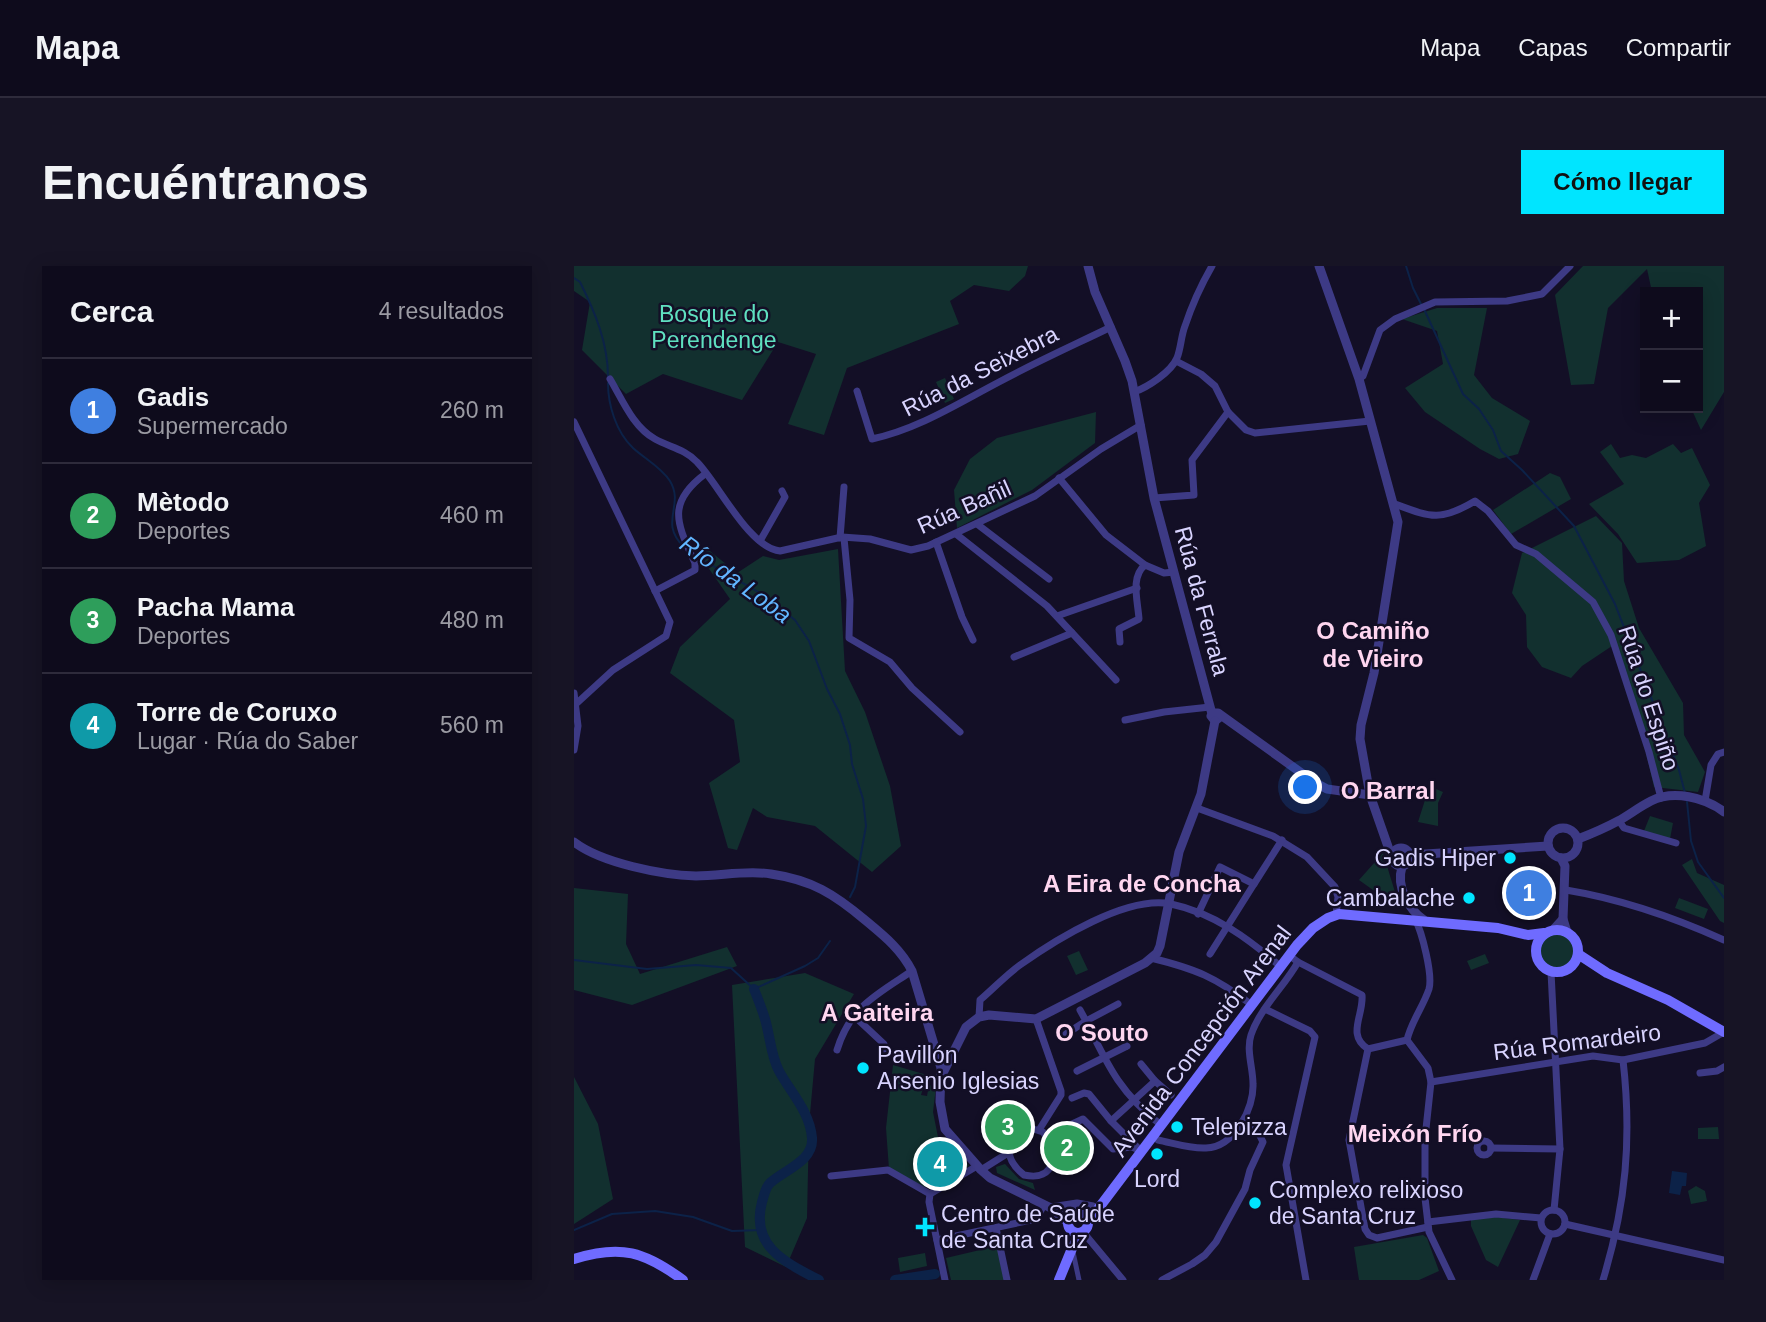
<!DOCTYPE html>
<html lang="es">
<head>
<meta charset="utf-8">
<style>
	body { margin:0; font-family:Helvetica,sans-serif; background:#171425; color:#f1f3f6 }
	.controls { position:absolute; right:21px; top:21px; display:grid; overflow:hidden; border-radius:0px; box-shadow:0 4px 18px #0003 }
	.controls button { width:63px; height:63px; display:grid; place-items:center; padding:0; border:0; border-bottom:2px solid #2e2b3b; background:#0e0b1c; color:#f1f3f6; font:35px sans-serif }
	.you { position:absolute; left:732px; top:522px; width:24px; height:24px; margin:-18px; border:5px solid #fff; border-radius:50%; background:#1a73e8; box-shadow:0 0 0 10px #1a73e833 }
	.badge { display:grid; place-items:center; width:46px; height:46px; border-radius:50%; background:#00e5ff; color:#fff; font-size:23px; font-weight:700 }
	.pin { position:absolute; translate:-50% -50%; border:4px solid #fff; box-shadow:0 2px 7px #0006 }
	.list { margin:0; padding:0; list-style:none }
	h2 { display:flex; justify-content:space-between; align-items:center; height:91px; margin:0; padding:0 28px; font-size:30px }
	h2 small { font-size:23px; font-weight:400; color:#9b9ba3 }
	.list li { display:grid; grid-template-columns:46px 1fr auto; gap:21px; align-items:center; box-sizing:border-box; height:105px; padding:0 28px; border-top:2px solid #2e2b3b }
	.list b { display:block; font-size:26px; white-space:nowrap }
	.list p { margin:0; font-size:23px; white-space:nowrap; color:#9b9ba3 }
	.list em { font-size:23px; font-style:normal; color:#9b9ba3 }
	.map { position:relative; flex:none; width:1150px; height:1014px; overflow:hidden; border-radius:0px }
	header { display:flex; align-items:center; gap:42px; box-sizing:border-box; height:98px; padding:0 35px; background:#0e0b1c; border-bottom:2px solid #2e2b3b }
	header strong { font-size:33px }
	nav { display:flex; gap:38px; margin-inline-start:auto; font-size:24px }
	.intro { display:flex; align-items:center; justify-content:space-between; box-sizing:border-box; height:168px; padding:0 42px }
	h1 { margin:0; font-size:49px }
	.button { padding:18px 32px; border-radius:0px; background:#00e5ff; color:#111; font-size:24px; font-weight:700 }
	main { display:flex; gap:42px; padding:0 42px }
	aside { flex:1; background:#0e0b1c; border-radius:0px; box-shadow:0 4px 18px #0003 }
	.map>svg:first-child { display:block }
</style>
</head>
<body>
<header>
<strong>Mapa</strong>
<nav><a>Mapa</a><a>Capas</a><a>Compartir</a></nav>
</header>
<div class="intro"><h1>Encuéntranos</h1><a class="button">Cómo llegar</a></div>
<main>
<aside>
<h2>Cerca<small>4 resultados</small></h2>
<ul class="list">
<li><span class="badge" style="background:#3f7fe0">1</span><div><b>Gadis</b><p>Supermercado</p></div><em>260 m</em></li>
<li><span class="badge" style="background:#2e9e5b">2</span><div><b>Mètodo</b><p>Deportes</p></div><em>460 m</em></li>
<li><span class="badge" style="background:#2e9e5b">3</span><div><b>Pacha Mama</b><p>Deportes</p></div><em>480 m</em></li>
<li><span class="badge" style="background:#0f9aa8">4</span><div><b>Torre de Coruxo</b><p>Lugar · Rúa do Saber</p></div><em>560 m</em></li>
</ul>
</aside>
<div class="map">
<svg width="1150" height="1014" viewBox="0 0 1150 1014">
	<rect width="100%" height="100%" fill="#130f26"/>
	<g fill="#12302f">
		<polygon points="0,0 454,0 451,10 435,25 400,19 376,35 385,58 273,102 250,169 214,158 242,88 204,76 168,134 89,108 52,128 8,84 16,36 0,25"/>
		<polygon points="1009,0 1150,0 1150,126 1127,164 1117,142 1124,142 1124,26 1078,26 1073,3 1034,42 1020,118 997,119 981,29"/>
		<polygon points="863,42 913,42 900,109 918,132 956,155 944,188 925,193 906,183 851,146 831,122 869,98 863,65 828,53"/>
		<polygon points="371,112 380,133 371,137 362,116"/>
		<polygon points="522,146 521,177 458,224 383,262 380,224 396,193 423,172"/>
		<polygon points="1037,178 1046,192 1058,189 1072,192 1099,178 1107,187 1118,182 1136,219 1125,237 1132,280 1105,294 1063,297 1044,268 1015,238 1050,218 1026,186"/>
		<polygon points="976,207 986,211 997,233 937,268 919,244"/>
		<polygon points="1022,250 1048,277 1050,315 1065,362 1109,437 1110,469 1131,506 1124,526 1080,521 1066,461 1038,380 1008,400 997,412 968,401 953,381 952,349 938,327 948,287"/>
		<polygon points="131,281 163,307 189,290 205,294 264,283 271,405 291,446 316,520 327,580 298,606 241,560 193,551 179,542 163,584 154,582 135,517 166,496 160,454 96,407 106,381 156,333 124,287"/>
		<polygon points="862,523 869,526 864,537 864,560 844,556 851,534"/>
		<polygon points="1076,550 1099,557 1096,573 1070,565"/>
		<polygon points="809,587 821,626 813,634 785,614"/>
		<polygon points="1118,593 1123,607 1150,619 1150,657 1146,655 1108,599"/>
		<polygon points="0,622 54,628 52,678 66,708 153,681 163,700 58,739 0,724"/>
		<polygon points="1105,632 1134,643 1130,653 1101,642"/>
		<circle cx="983" cy="685" r="18"/>
		<polygon points="505,685 514,704 502,709 493,690"/>
		<polygon points="911,688 915,697 897,704 893,695"/>
		<polygon points="231,707 280,728 241,793 235,859 233,952 212,1001 171,981 158,719"/>
		<polygon points="319,799 353,809 347,829 353,830 355,819 362,821 359,846 364,871 370,872 395,900 352,921 346,921 315,903 312,862"/>
		<polygon points="0,811 24,858 39,933 0,958"/>
		<polygon points="1144,861 1145,873 1124,873 1124,862"/>
		<polygon points="431,898 445,913 459,917 461,924 423,907 422,901"/>
		<polygon points="1122,920 1131,925 1133,935 1117,938 1114,925"/>
		<polygon points="921,951 946,954 924,1001 912,994 897,960 897,953"/>
		<polygon points="849,969 853,972 865,1005 845,1014 785,1014 780,981"/>
		<polygon points="423,980 430,1014 377,1014 372,992"/>
		<polygon points="351,987 353,1000 326,1006 324,992"/>
	</g>
	<polygon fill="#0c2248" points="1098,905 1113,907 1112,920 1108,920 1106,929 1095,927"/>
	<g fill="none" stroke-linecap="round" stroke-linejoin="round">
		<g stroke="#0c2248" stroke-width="2">
			<polyline points="832,0 839,22 847,38"/>
			<path d="M0,12L6,16C21,46 34,77 34,111"/>
			<polyline points="850,43 889,128 905,143 919,164 927,185 948,204 1000,260 1041,338 1105,504 1111,527"/>
			<path d="M34,117C34,139 42,166 59,182C71,193 87,201 96,215C111,240 84,256 110,281"/>
			<polyline points="120,289 186,327 221,354 235,375 253,423 266,448 276,479 278,498 289,533 292,560 281,621 276,631"/>
			<polyline points="1113,536 1117,575 1124,596 1150,632"/>
			<polyline points="0,694 73,703 122,699 157,702 180,723 231,700 244,692 256,675"/>
			<polyline points="0,964 38,948 81,945 119,951 158,965 188,964"/>
		</g>
		<g stroke="#0c2248" stroke-width="10">
			<path d="M180,723C184,733 188,743 191,753C196,770 197,790 205,805C217,827 236,846 238,872C240,895 210,904 196,917C191,922 190,930 188,936C176,981 213,997 245,1014"/>
			<polyline points="321,1014 361,1008"/>
		</g>
		<polyline stroke="#3d3a85" stroke-width="5" points="499,986 505,1014"/>
		<g stroke="#3d3a85" stroke-width="7">
			<polyline points="602,95 627,108 641,120 654,146 672,164 681,167 796,155"/>
			<path d="M36,113C48,133 59,161 81,173C95,181 111,183 123,196C144,217 175,282 206,285L268,271L296,273L337,284L354,280L461,230L527,183L567,159"/>
			<polyline points="785,113 789,110 806,64 821,53 861,36 933,35 968,28 996,0"/>
			<path d="M283,125L298,173C344,163 383,138 425,116C462,96 500,79 537,61"/>
			<path d="M560,126C574,121 597,106 603,92C607,82 607,70 611,60C618,39 627,19 638,0"/>
			<polyline points="0,156 96,356 92,370 39,404 3,437"/>
			<polyline points="485,212 532,269 571,299"/>
			<polyline points="580,232 620,229 618,194 654,146"/>
			<path d="M821,238C856,251 866,256 901,235L914,245L942,279L962,288L1019,336L1037,369L1075,486L1087,532"/>
			<polyline points="403,258 475,313"/>
			<polyline points="382,268 473,340 542,414"/>
			<polyline points="266,272 270,221"/>
			<polyline points="270,272 276,334 275,372 316,396 338,422 386,466"/>
			<polyline points="186,275 211,231 208,225"/>
			<polyline points="362,276 388,351 399,374"/>
			<path d="M81,325L121,304V297C104,259 91,238 131,208"/>
			<polyline points="483,350 563,322"/>
			<path d="M546,376L545,363L565,353C564,336 556,311 571,299L590,307L600,306"/>
			<polyline points="440,391 498,367"/>
			<polyline points="0,427 4,460 0,484"/>
			<polyline points="551,454 590,446 636,441"/>
			<polyline points="1131,535 1137,499 1144,488 1150,486"/>
			<polyline points="623,542 699,570 733,591 761,621 764,631 762,649"/>
			<polyline points="1045,555 1050,562 1102,577"/>
			<polyline points="680,618 708,574"/>
			<path d="M992,624C1047,633 1099,651 1150,674"/>
			<polyline points="624,648 646,601 680,618 636,688"/>
			<path d="M716,690L724,696L788,729C790,749 772,769 794,783L775,874L791,963L795,969L803,972L854,961"/>
			<path d="M577,692C622,703 641,711 678,739"/>
			<polyline points="977,706 986,883 980,944"/>
			<path d="M544,738L512,755C534,800 546,827 587,859"/>
			<polyline points="691,743 736,765 741,771 712,899 732,1014"/>
			<polyline points="279,749 310,778 310,783"/>
			<path d="M405,751L406,734C419,723 432,709 446,699C481,674 553,629 597,638C640,647 675,673 707,701"/>
			<polyline points="462,753 487,825 487,829 465,864"/>
			<polyline points="492,768 512,755 506,744"/>
			<polyline points="833,774 854,802 857,816 851,872 851,932 855,966 878,1014"/>
			<path d="M833,774C837,756 849,741 855,723C859,709 848,666 841,653"/>
			<polyline points="794,783 833,774"/>
			<path d="M263,784C276,741 302,729 338,705"/>
			<polyline points="567,798 581,815 597,829"/>
			<polyline points="503,805 553,780"/>
			<polyline points="1126,807 1143,805 1150,801"/>
			<polyline points="857,816 1019,790 1049,794 1131,777 1150,766"/>
			<polyline points="498,832 510,827 515,828 537,855 566,884"/>
			<polyline points="537,855 581,815"/>
			<path d="M449,862H456L469,866C485,887 482,916 450,909C432,895 428,874 449,862Z"/>
			<polyline points="472,870 509,853 539,883 558,881 567,885"/>
			<path d="M579,870L584,874C599,877 617,883 632,882C661,881 680,842 679,818C679,802 672,784 677,769C686,742 710,721 724,696"/>
			<circle cx="910" cy="882" r="7"/>
			<polyline points="917,882 986,883"/>
			<polyline points="407,904 434,887"/>
			<polyline points="257,910 314,904 356,928"/>
			<polyline points="356,928 355,936 371,1014"/>
			<polyline points="356,928 403,900"/>
			<circle cx="979" cy="956" r="12"/>
			<polyline points="854,956 922,948 967,952"/>
			<polyline points="991,958 1150,994"/>
			<polyline points="422,962 433,1014"/>
			<polyline points="509,966 549,1014"/>
			<polyline points="363,974 462,953 470,939"/>
			<polyline points="588,1014 618,998 631,989 642,976 671,923 676,904 689,876 685,868 668,856"/>
			<polyline points="959,1014 976,968"/>
			<path d="M1029,1014C1052,938 1058,873 1049,794"/>
		</g>
		<g stroke="#3d3a85" stroke-width="9">
			<polyline points="514,0 521,26 551,95 558,115 580,232 638,448"/>
			<polyline points="745,0 785,113 824,256 800,407 787,459 786,473 796,529 818,592"/>
			<polyline points="646,451 641,455 637,450 639,447 644,447 740,516 753,523 796,529"/>
			<circle cx="989" cy="577" r="15"/>
			<path d="M1004,573C1017,568 1031,562 1044,555C1055,549 1065,541 1077,535C1099,524 1131,531 1150,546"/>
			<path d="M0,576C27,597 88,609 122,610C147,610 172,604 197,608C238,614 260,628 291,654C309,669 327,683 338,705L367,802L366,836L371,863L407,904L416,912L477,942L494,957"/>
			<circle cx="827" cy="591" r="9"/>
			<polyline points="836,589 974,580"/>
			<polyline points="987,592 991,600 989,653 993,666"/>
			<path d="M828,601C822,620 834,643 850,654"/>
			<polyline points="979,664 989,653"/>
			<polyline points="368,809 392,761 405,751 415,749 462,753 571,697 583,687 586,680 605,586 627,528 641,455"/>
			<polyline points="477,942 503,938 519,941"/>
			<polyline points="481,942 500,947"/>
		</g>
		<g stroke="#6f6bff" stroke-width="10">
			<circle cx="983" cy="685" r="21"/>
			<polyline points="1004,688 1033,707 1094,734 1150,766"/>
			<circle cx="504" cy="957" r="10"/>
			<polyline points="515,955 723,679 739,662 754,652 765,648 924,662 954,669 970,667"/>
			<path d="M0,993C47,978 71,986 109,1014"/>
			<polyline points="485,1014 499,980 507,967"/>
		</g>
	</g>
	<g fill="#00e5ff" stroke="#130f26" stroke-width="2.5">
		<circle cx="936" cy="592" r="7"/>
		<circle cx="895" cy="632" r="7"/>
		<circle cx="289" cy="802" r="7"/>
		<circle cx="603" cy="861" r="7"/>
		<circle cx="583" cy="888" r="7"/>
		<circle cx="681" cy="937" r="7"/>
		<path d="M347.5 950.5h7v7h7v7h-7v7h-7v-7h-7v-7h7z"/>
	</g>
	<g text-anchor="middle" dominant-baseline="central" stroke-width="5" stroke-linejoin="round" paint-order="stroke">
		<g font-size="23" fill="#5fe0c0" stroke="#130f26">
			<text x="140" y="48">Bosque do<tspan x="140" dy="26">Perendenge</tspan></text>
		</g>
		<g font-size="23" fill="#d9d4ff" stroke="#130f26">
			<text transform="translate(406 105) rotate(-27)">Rúa da Seixebra</text>
			<text transform="translate(390 241) rotate(-24)">Rúa Bañil</text>
			<text transform="translate(628 335) rotate(75)">Rúa da Ferrala</text>
			<text transform="translate(1075 432) rotate(72)">Rúa do Espiño</text>
			<text transform="translate(627 775) rotate(-53)">Avenida Concepción Arenal</text>
			<text transform="translate(1003 776) rotate(-7)">Rúa Romardeiro</text>
		</g>
		<g font-size="23" fill="#d9d4ff" stroke="#130f26" text-anchor="start">
			<text x="922" y="592" text-anchor="end">Gadis Hiper</text>
			<text x="881" y="632" text-anchor="end">Cambalache</text>
			<text x="303" y="789">Pavillón<tspan x="303" dy="26">Arsenio Iglesias</tspan></text>
			<text x="617" y="861">Telepizza</text>
			<text x="583" y="913" text-anchor="middle">Lord</text>
			<text x="695" y="924">Complexo relixioso<tspan x="695" dy="26">de Santa Cruz</tspan></text>
			<text x="367" y="948">Centro de Saúde<tspan x="367" dy="26">de Santa Cruz</tspan></text>
		</g>
		<g font-size="24" font-style="italic" fill="#62b6ff" stroke="#130f26">
			<text transform="translate(162 313) rotate(36)">Río da Loba</text>
		</g>
		<g font-size="24" font-weight="bold" fill="#ffd6f0" stroke="#130f26">
			<text x="799" y="364">O Camiño<tspan x="799" dy="28">de Vieiro</tspan></text>
			<text x="814" y="524">O Barral</text>
			<text x="568" y="617">A Eira de Concha</text>
			<text x="303" y="746">A Gaiteira</text>
			<text x="528" y="766">O Souto</text>
			<text x="841" y="867">Meixón Frío</text>
		</g>
	</g>
</svg>
<div class="controls">
<button>+</button>
<button>−</button>
</div>
<div class="you"></div>
<div class="pin badge" style="left:955px;top:627px;background:#3f7fe0">1</div>
<div class="pin badge" style="left:493px;top:882px;background:#2e9e5b">2</div>
<div class="pin badge" style="left:434px;top:861px;background:#2e9e5b">3</div>
<div class="pin badge" style="left:366px;top:898px;background:#0f9aa8">4</div>
</div>
</main>
</body>
</html>
